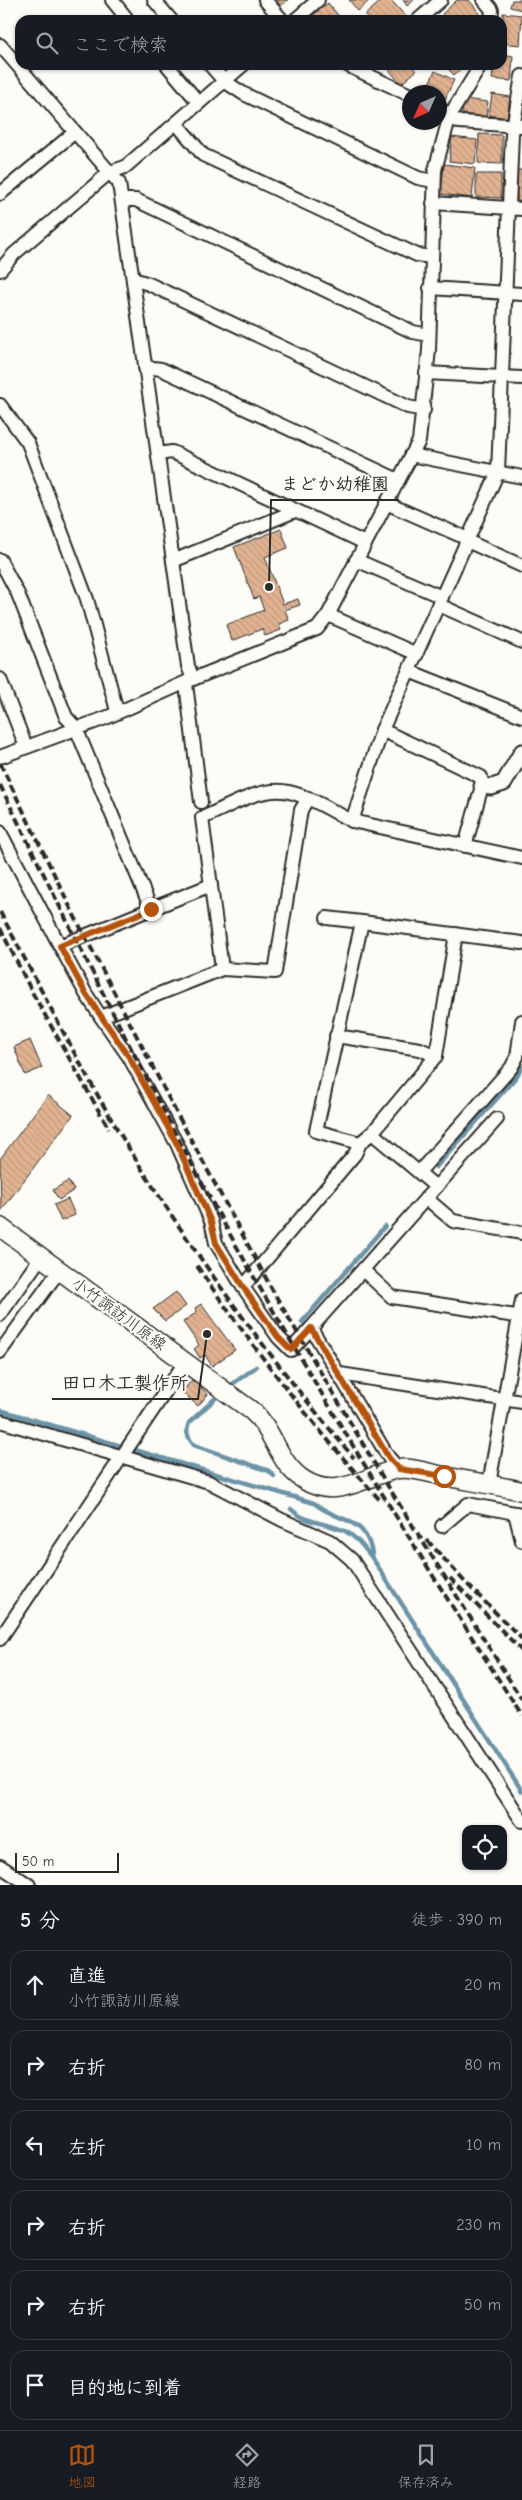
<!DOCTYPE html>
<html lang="ja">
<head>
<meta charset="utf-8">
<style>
	body { margin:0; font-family:"Comic Neue","Klee One",sans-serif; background:#20242c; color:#f1f3f6 }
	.controls { position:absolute; right:15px; bottom:15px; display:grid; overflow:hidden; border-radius:10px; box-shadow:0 1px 4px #0004 }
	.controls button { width:45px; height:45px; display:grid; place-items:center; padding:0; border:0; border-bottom:1px solid #363941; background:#171b24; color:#f1f3f6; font:25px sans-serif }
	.compass { position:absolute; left:402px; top:85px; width:45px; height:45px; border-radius:50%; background:#171b24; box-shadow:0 1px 4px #0004; rotate:225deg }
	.scale { position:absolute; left:15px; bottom:12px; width:104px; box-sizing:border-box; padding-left:5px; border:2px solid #2b2b2b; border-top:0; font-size:14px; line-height:18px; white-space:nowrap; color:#2b2b2b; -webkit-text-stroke:4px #fdfcf7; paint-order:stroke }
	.stop { position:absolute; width:15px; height:15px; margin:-11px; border:4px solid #b45309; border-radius:50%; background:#fff }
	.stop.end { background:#b45309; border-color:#fff; box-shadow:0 1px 5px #0008 }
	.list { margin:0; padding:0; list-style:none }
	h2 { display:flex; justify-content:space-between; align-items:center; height:65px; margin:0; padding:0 20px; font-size:21px }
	h2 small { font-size:16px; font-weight:400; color:#9ea1a6 }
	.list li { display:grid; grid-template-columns:32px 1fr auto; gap:15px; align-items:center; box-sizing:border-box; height:70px; margin:0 10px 10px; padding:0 10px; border:1px solid #363941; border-radius:15px }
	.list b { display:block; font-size:19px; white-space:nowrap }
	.list p { margin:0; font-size:16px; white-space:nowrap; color:#9ea1a6 }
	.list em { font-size:16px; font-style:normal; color:#9ea1a6 }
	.icon { flex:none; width:28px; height:28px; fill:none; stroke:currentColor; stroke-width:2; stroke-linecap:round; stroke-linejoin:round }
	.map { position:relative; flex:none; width:522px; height:1885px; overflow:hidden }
	.search { position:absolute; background:#171b24; box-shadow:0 1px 4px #0004; left:15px; right:15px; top:15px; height:55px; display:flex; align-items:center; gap:12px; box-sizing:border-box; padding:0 18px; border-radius:15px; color:#9ea1a6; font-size:19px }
	.sheet { height:545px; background:#171b24 }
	nav { display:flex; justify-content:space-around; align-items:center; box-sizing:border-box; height:70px; border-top:1px solid #363941; background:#171b24; font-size:14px; color:#9ea1a6 }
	nav a { display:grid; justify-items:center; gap:2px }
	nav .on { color:#b45309 }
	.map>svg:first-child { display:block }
</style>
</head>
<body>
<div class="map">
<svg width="522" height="1885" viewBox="0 0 522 1885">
	<defs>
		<pattern id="building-back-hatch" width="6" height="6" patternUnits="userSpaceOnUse" patternTransform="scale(1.25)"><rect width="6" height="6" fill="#e1b392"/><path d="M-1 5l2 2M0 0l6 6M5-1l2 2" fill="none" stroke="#c19a7e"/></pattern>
	</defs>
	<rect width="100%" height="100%" fill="#fdfcf7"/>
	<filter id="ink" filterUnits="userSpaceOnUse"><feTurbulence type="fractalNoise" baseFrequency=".02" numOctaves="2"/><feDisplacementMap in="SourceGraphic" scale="10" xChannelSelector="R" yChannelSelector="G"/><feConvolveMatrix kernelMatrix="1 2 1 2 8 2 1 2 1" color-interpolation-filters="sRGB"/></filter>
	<g filter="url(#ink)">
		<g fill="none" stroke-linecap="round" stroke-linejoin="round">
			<g stroke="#6c94a7" stroke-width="4.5">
				<polyline points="436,1167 516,1077 522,1067"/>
				<polyline points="302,1322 385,1226"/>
				<polyline points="227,1388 256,1367"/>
				<path d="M221,1393L189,1423C185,1432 188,1438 194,1445L269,1471L274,1476"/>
				<path d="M0,1410L314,1503C341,1525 367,1514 373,1559L522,1791"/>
				<path d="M291,1509C305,1523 327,1523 345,1531C357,1537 365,1549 373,1559"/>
			</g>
		</g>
		<g fill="url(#building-back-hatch)" stroke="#2b2b2b">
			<polygon points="276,0 288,0 281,6"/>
			<polygon points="349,0 370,0 358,11"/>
			<polygon points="382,0 391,0 407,18 405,20 370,20 365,15"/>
			<polygon points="403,0 414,0 407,6"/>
			<polygon points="457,0 469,0 478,11 481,20 447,20 442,14"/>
			<polygon points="512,0 522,0 522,10 510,7"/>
			<polygon points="328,3 342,20 307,20"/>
			<polygon points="503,13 522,15 520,45 502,43"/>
			<polygon points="502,54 513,56 511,81 492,79 494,65 502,65"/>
			<polygon points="385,65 411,65 416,71 401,84"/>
			<polygon points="444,65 465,65 454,75"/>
			<polygon points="435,71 454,80 445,99 440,97 440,92 426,90"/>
			<polygon points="492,94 510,97 507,118 489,115"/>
			<polygon points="464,99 488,102 486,117 462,114"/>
			<polygon points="479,134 502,135 502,164 478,163"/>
			<polygon points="452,137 477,140 475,164 449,161"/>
			<polygon points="444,164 475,168 472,198 441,194"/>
			<rect x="517" y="170" width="5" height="32"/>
			<polygon points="476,174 501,174 501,198 476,197"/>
			<polygon points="281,529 288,548 265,557 283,604 298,599 300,605 285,610 289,620 279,624 281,630 265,636 262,629 232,641 226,625 264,610 259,597 254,599 234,547"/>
			<polygon points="30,1040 42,1068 25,1075 14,1047"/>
			<polygon points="48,1095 73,1115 1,1211 0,1159"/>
			<polygon points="68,1181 74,1190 59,1200 53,1190"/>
			<polygon points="68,1199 75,1215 61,1221 54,1205"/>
			<polygon points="176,1292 186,1306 165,1321 153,1309"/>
			<polygon points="201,1304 235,1350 212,1366 205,1355 200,1358 194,1349 199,1345 183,1322 197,1312 195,1308"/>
			<polygon points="192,1380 208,1394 198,1406 182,1392"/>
		</g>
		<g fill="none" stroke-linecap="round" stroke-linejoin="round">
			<defs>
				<g id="minor">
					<polyline points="112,0 128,20"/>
					<polyline points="154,0 171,20"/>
					<polyline points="265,0 282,20"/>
					<polyline points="484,0 492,10 491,20"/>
					<polyline points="295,20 318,0"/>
					<polyline points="418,20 441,0"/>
					<polyline points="0,45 119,183 188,666 193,679"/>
					<polyline points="167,65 199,103"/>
					<polyline points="210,65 224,81 244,94 418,178 433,181"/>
					<polyline points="347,65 410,95"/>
					<polyline points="440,109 459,122 522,126"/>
					<polyline points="176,123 203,155 417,255 431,257"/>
					<polyline points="0,194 75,132"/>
					<polyline points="123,200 136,200 413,332 429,335"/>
					<polyline points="433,203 522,209"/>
					<polyline points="0,270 14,254 110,172 125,167 243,65"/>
					<polyline points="133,279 149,284 408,407 424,410"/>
					<polyline points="430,288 522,294"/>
					<polyline points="145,367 161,369 398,480"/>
					<polyline points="426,373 522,378"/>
					<polyline points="0,405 28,443 87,599 117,711"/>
					<polyline points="158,454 172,452 365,543"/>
					<polyline points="411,455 522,477"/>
					<polyline points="386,503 468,539"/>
					<polyline points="467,541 522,566"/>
					<path d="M0,560L18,594L66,717L76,728L151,909L60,946L86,994L101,1017L222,969L202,818C227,808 261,785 289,792C311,797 332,811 352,821L382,730L498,472L512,134L522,76"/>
					<polyline points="356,560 442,597"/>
					<polyline points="173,561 295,511"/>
					<polyline points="439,605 522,642"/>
					<polyline points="328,615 417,654"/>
					<polyline points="409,671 522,716"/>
					<polyline points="0,679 26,747"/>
					<polyline points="186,684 201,802"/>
					<polyline points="382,730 481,777 482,786 465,846"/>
					<polyline points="0,757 108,717 193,679 317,629 328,615 419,441 429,350 435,170 450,115 481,65"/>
					<polyline points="352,821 522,858"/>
					<polyline points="0,832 60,946"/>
					<polyline points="151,909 211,885"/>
					<polyline points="327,918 362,922"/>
					<polyline points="456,934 436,1056 372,1133 360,1143 316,1131 362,922 522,943"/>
					<polyline points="222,969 275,972 301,810 308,798"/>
					<polyline points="101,1017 129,1057 177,1144 211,1221 216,1243 243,1287 278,1337 291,1350 311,1328"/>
					<polyline points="336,1036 420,1049 436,1056"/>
					<polyline points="372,1133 436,1187 311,1328 389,1458 399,1469"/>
					<polyline points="419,1172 511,1068 517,1057 522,1021"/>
					<polyline points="436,1187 497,1119"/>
					<polyline points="426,1198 453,1221 522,1233"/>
					<polyline points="363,1270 392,1297 522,1317"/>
					<polyline points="243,1287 355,1154 360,1143"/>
					<polyline points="0,1315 41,1257"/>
					<polyline points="0,1352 53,1279 61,1272"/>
					<polyline points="340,1374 522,1402"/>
					<polyline points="0,1421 209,1482 282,1520 330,1541 352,1560 522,1821"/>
					<polyline points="489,1484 522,1300"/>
					<polyline points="522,1514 515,1513 522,1541"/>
					<polyline points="442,1526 468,1504 515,1513"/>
					<polyline points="0,1639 185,1362"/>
					<polyline points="0,1866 29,1885"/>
				</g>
				<polyline id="tertiary" points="482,786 492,787 504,783 522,752"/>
				<path id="secondary" d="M0,1227L252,1411C275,1431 277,1463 304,1480C337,1501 364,1476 398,1469C412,1467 429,1473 443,1476C469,1481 496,1485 522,1491"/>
			</defs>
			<use href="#minor" stroke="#2b2b2b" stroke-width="16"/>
			<use href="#tertiary" stroke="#2b2b2b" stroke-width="19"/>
			<use href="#secondary" stroke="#2b2b2b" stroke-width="21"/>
			<use href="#minor" stroke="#fdfcf7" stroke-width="12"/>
			<use href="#tertiary" stroke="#fdfcf7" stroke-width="15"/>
			<use href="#secondary" stroke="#fdfcf7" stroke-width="18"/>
			<g stroke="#2b2b2b" stroke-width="4" stroke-dasharray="8 4" stroke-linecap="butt">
				<polyline points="0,763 73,913 176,1112 274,1293 386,1483 522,1700"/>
				<path d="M0,785C85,959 171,1133 267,1300C348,1441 434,1579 522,1716"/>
				<path d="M0,912C45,996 87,1082 138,1163C203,1267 275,1365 354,1458"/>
				<polyline points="0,928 32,992 109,1129"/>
				<path d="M197,1266C253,1348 313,1426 380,1500"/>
				<polyline points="427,1540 464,1581 522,1639"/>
				<polyline points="450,1578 522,1651"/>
			</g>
		</g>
	</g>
	<g fill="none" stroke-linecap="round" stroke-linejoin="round" filter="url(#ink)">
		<polyline stroke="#b45309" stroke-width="6" points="151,909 60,946 86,994 129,1057 177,1144 211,1222 216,1243 243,1287 278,1337 291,1350 311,1328 389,1458 399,1469 444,1476"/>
	</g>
	<g text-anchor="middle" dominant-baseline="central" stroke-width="4" stroke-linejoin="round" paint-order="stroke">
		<g font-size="16" fill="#2b2b2b" stroke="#fdfcf7">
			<text transform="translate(119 1314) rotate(36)">小竹諏訪川原線</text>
		</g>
	</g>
	<path fill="none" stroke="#2b2b2b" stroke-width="2" d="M269 587L271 500H399M207 1334L198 1399H52"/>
	<g fill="#2b2b2b" stroke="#fdfcf7" stroke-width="2">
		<circle cx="269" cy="587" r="5"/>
		<circle cx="207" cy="1334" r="5"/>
	</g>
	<g font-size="18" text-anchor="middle" font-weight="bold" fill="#2b2b2b" stroke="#fdfcf7" stroke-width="4" stroke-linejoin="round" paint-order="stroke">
		<text x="335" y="490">まどか幼稚園</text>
		<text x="125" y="1389">田口木工製作所</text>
	</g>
</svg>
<div class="controls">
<button><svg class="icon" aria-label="locate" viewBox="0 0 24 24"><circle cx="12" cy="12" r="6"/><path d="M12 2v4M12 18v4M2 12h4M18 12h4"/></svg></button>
</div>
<svg class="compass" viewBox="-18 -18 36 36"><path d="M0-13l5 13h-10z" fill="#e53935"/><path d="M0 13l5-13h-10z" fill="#9ea1a6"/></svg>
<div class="scale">50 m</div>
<div class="stop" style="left:444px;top:1476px"></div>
<div class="stop end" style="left:151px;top:909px"></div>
<div class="search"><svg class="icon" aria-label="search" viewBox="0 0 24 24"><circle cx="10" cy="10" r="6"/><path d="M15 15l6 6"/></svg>ここで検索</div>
</div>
<section class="sheet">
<h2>5 分<small>徒歩 · 390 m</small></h2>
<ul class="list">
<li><svg class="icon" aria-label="ahead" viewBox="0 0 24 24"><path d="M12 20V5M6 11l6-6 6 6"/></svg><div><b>直進</b><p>小竹諏訪川原線</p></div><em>20 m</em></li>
<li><svg class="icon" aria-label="right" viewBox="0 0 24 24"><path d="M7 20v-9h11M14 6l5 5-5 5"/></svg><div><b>右折</b></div><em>80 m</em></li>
<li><svg class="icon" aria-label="left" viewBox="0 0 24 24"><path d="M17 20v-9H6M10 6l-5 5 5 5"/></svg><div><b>左折</b></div><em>10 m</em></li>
<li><svg class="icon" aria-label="right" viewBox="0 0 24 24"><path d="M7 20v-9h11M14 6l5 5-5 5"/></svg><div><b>右折</b></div><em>230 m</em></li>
<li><svg class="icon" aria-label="right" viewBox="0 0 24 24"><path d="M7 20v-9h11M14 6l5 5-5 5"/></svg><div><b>右折</b></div><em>50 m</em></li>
<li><svg class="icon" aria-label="arrive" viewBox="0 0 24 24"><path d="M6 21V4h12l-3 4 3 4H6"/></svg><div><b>目的地に到着</b></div></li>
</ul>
</section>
<nav>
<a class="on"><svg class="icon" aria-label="map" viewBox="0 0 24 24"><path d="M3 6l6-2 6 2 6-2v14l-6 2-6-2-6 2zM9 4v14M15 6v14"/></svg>地図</a>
<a><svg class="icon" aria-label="directions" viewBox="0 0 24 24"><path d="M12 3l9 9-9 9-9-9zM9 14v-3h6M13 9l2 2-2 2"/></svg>経路</a>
<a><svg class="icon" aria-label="saved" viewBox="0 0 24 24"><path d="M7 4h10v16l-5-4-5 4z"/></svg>保存済み</a>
</nav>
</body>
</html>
